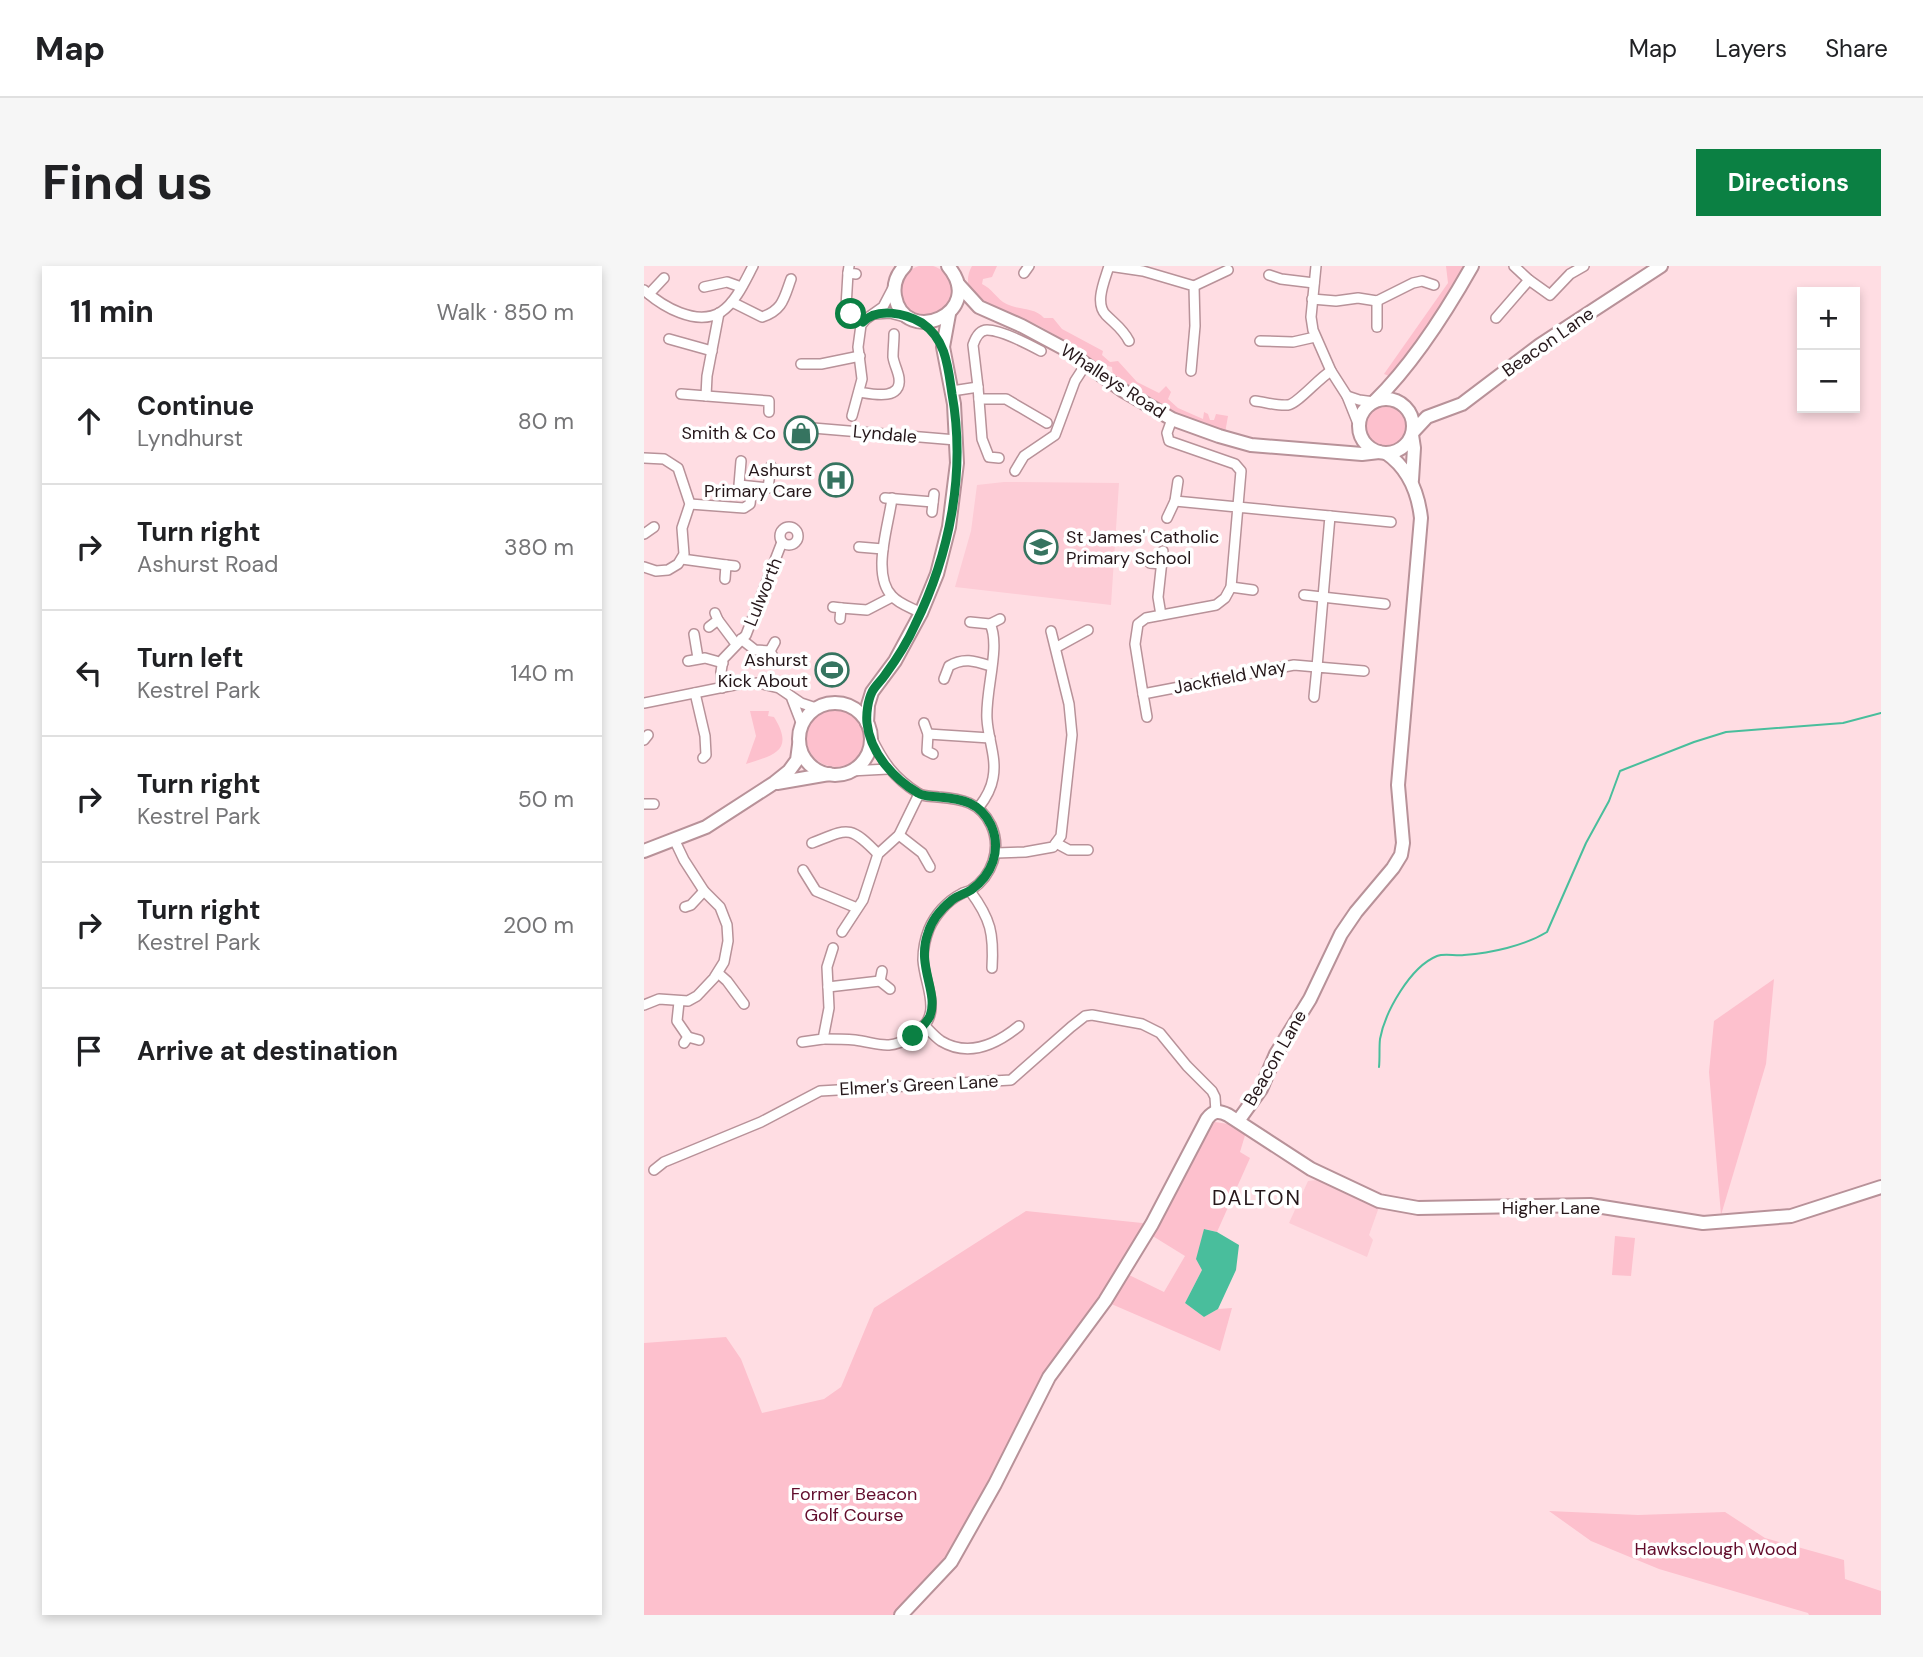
<!DOCTYPE html>
<html lang="en">
<head>
<meta charset="utf-8">
<style>
	body { margin:0; font-family:"DM Sans",sans-serif; background:#f6f6f6; color:#202124 }
	.controls { position:absolute; right:21px; top:21px; display:grid; overflow:hidden; border-radius:0px; box-shadow:0 4px 10px #0003 }
	.controls button { width:63px; height:63px; display:grid; place-items:center; padding:0; border:0; border-bottom:2px solid #e0e0e0; background:#fff; color:#202124; font:35px sans-serif }
	.stop { position:absolute; width:21px; height:21px; margin:-16px; border:5px solid #0b8043; border-radius:50%; background:#fff }
	.stop.end { background:#0b8043; border-color:#fff; box-shadow:0 2px 7px #0008 }
	.list { margin:0; padding:0; list-style:none }
	h2 { display:flex; justify-content:space-between; align-items:center; height:91px; margin:0; padding:0 28px; font-size:30px }
	h2 small { font-size:23px; font-weight:400; color:#757577 }
	.list li { display:grid; grid-template-columns:46px 1fr auto; gap:21px; align-items:center; box-sizing:border-box; height:126px; padding:0 28px; border-top:2px solid #e0e0e0 }
	.list b { display:block; font-size:26px; white-space:nowrap }
	.list p { margin:0; font-size:23px; white-space:nowrap; color:#757577 }
	.list em { font-size:23px; font-style:normal; color:#757577 }
	.icon { flex:none; width:38px; height:38px; fill:none; stroke:currentColor; stroke-width:2; stroke-linecap:round; stroke-linejoin:round }
	.map { position:relative; flex:none; width:1237px; height:1349px; overflow:hidden; border-radius:0px }
	header { display:flex; align-items:center; gap:42px; box-sizing:border-box; height:98px; padding:0 35px; background:#fff; border-bottom:2px solid #e0e0e0 }
	header strong { font-size:33px }
	nav { display:flex; gap:38px; margin-inline-start:auto; font-size:24px }
	.intro { display:flex; align-items:center; justify-content:space-between; box-sizing:border-box; height:168px; padding:0 42px }
	h1 { margin:0; font-size:49px }
	.button { padding:18px 32px; border-radius:0px; background:#0b8043; color:#fff; font-size:24px; font-weight:700 }
	main { display:flex; gap:42px; padding:0 42px }
	aside { flex:1; background:#fff; border-radius:0px; box-shadow:0 4px 10px #0003 }
	.map>svg:first-child { display:block }
</style>
</head>
<body>
<header>
<strong>Map</strong>
<nav><a>Map</a><a>Layers</a><a>Share</a></nav>
</header>
<div class="intro"><h1>Find us</h1><a class="button">Directions</a></div>
<main>
<aside>
<h2>11 min<small>Walk · 850 m</small></h2>
<ul class="list">
<li><svg class="icon" aria-label="ahead" viewBox="0 0 24 24"><path d="M12 20V5M6 11l6-6 6 6"/></svg><div><b>Continue</b><p>Lyndhurst</p></div><em>80 m</em></li>
<li><svg class="icon" aria-label="right" viewBox="0 0 24 24"><path d="M7 20v-9h11M14 6l5 5-5 5"/></svg><div><b>Turn right</b><p>Ashurst Road</p></div><em>380 m</em></li>
<li><svg class="icon" aria-label="left" viewBox="0 0 24 24"><path d="M17 20v-9H6M10 6l-5 5 5 5"/></svg><div><b>Turn left</b><p>Kestrel Park</p></div><em>140 m</em></li>
<li><svg class="icon" aria-label="right" viewBox="0 0 24 24"><path d="M7 20v-9h11M14 6l5 5-5 5"/></svg><div><b>Turn right</b><p>Kestrel Park</p></div><em>50 m</em></li>
<li><svg class="icon" aria-label="right" viewBox="0 0 24 24"><path d="M7 20v-9h11M14 6l5 5-5 5"/></svg><div><b>Turn right</b><p>Kestrel Park</p></div><em>200 m</em></li>
<li><svg class="icon" aria-label="arrive" viewBox="0 0 24 24"><path d="M6 21V4h12l-3 4 3 4H6"/></svg><div><b>Arrive at destination</b></div></li>
</ul>
</aside>
<div class="map">
<svg width="1237" height="1349" viewBox="0 0 1237 1349">
	<rect width="100%" height="100%" fill="#ffdde3"/>
	<g fill="#fdccd6">
		<polygon points="360,216 475,217 467,339 311,321 327,265 333,219"/>
		<polygon points="673,914 735,941 725,969 729,974 723,991 645,957 664,915"/>
	</g>
	<g fill="#fdc0cd">
		<circle cx="282" cy="25" r="26"/>
		<path d="M328,0H353L348,11L339,13L338,18C348,23 351,30 359,36C372,45 390,40 400,52H409L418,63L459,85L458,89L466,96L474,95L493,116L515,127L522,120L527,126L524,133L534,142L559,153L560,146L564,148L566,154H570L572,148L584,150L581,167L518,143L511,134L469,111L468,101L464,100L458,103C436,85 411,67 385,55C369,48 347,46 334,34C323,25 321,12 328,0Z"/>
		<polygon points="802,0 824,0 756,106 745,110 740,108 804,17"/>
		<circle cx="742" cy="160" r="22"/>
		<polygon points="175,392 203,397 200,415 173,411"/>
		<circle cx="192" cy="471" r="30"/>
		<path d="M106,445H125L124,450L130,451C151,485 130,489 102,498L112,470Z"/>
		<polygon points="1130,713 1122,798 1077,949 1065,806 1070,755"/>
		<polygon points="571,856 591,859 602,866 596,886 606,892 573,966 561,963 558,1004 541,1037 560,1051 574,1043 588,1042 576,1085 465,1037 483,1008 520,1026 541,990 507,969 565,861"/>
		<polygon points="382,945 508,958 405,1111 307,1296 257,1349 0,1349 0,1077 82,1071 97,1093 118,1147 180,1133 197,1121 230,1042"/>
		<polygon points="971,970 991,972 987,1010 968,1009"/>
		<polygon points="905,1245 994,1249 1081,1246 1121,1272 1200,1294 1201,1313 1237,1325 1237,1349 1165,1349 1164,1347 1015,1303 947,1275"/>
	</g>
	<polygon fill="#49be9c" points="560,963 573,966 595,979 592,1004 574,1043 560,1051 541,1037 558,1004 552,993"/>
	<g fill="none" stroke-linecap="round" stroke-linejoin="round">
		<path stroke="#49be9c" stroke-width="2" d="M735,801C736,792 735,782 736,773C741,746 766,701 793,690C800,687 811,690 820,689C847,687 880,680 903,666L942,577L965,535L976,505L1050,476L1082,466L1199,457L1237,447"/>
		<defs>
			<g id="street">
				<polyline points="205,0 204,7 212,8"/>
				<polyline points="672,0 667,51 669,64 687,105 703,130 715,160"/>
				<polyline points="870,0 885,14 906,29 926,8 940,0"/>
				<polyline points="204,7 202,41 219,56"/>
				<polyline points="380,7 385,0"/>
				<polyline points="625,9 637,13 670,17"/>
				<polyline points="550,20 584,4"/>
				<polyline points="60,21 83,16 97,21"/>
				<path d="M0,24C18,40 52,61 77,46C92,36 101,15 109,0"/>
				<polyline points="5,28 20,12"/>
				<polyline points="668,33 692,35 714,32 733,35 769,17 778,15 790,19"/>
				<path d="M88,36L118,51C139,44 140,32 147,13"/>
				<polyline points="231,48 246,47 261,51"/>
				<polyline points="852,52 885,14"/>
				<polyline points="733,61 733,35"/>
				<polyline points="25,73 68,85"/>
				<path d="M485,75C479,63 471,58 462,49C450,37 461,14 465,0L499,5L550,20L551,60L547,105"/>
				<polyline points="616,75 649,76 671,71"/>
				<polyline points="157,98 177,98 216,90"/>
				<path d="M334,121L329,79C331,73 335,64 343,64C357,64 384,78 397,85"/>
				<polyline points="308,125 334,121 338,173 345,191 355,192"/>
				<path d="M215,126C228,128 258,135 255,112C254,105 250,98 249,91C249,83 250,76 250,68"/>
				<polyline points="37,128 125,135 125,146"/>
				<polyline points="62,130 63,110 75,47"/>
				<polyline points="703,130 715,134 730,136"/>
				<polyline points="335,133 362,133 403,157"/>
				<path d="M611,135C621,136 633,140 644,139C653,138 675,112 687,105"/>
				<polyline points="208,150 218,113 214,81 217,59 222,53 239,41 250,20"/>
				<polyline points="528,153 523,167 525,175 591,198 597,205 587,321 581,332 572,339 502,352 494,358 491,378 499,428 650,399 673,401 686,250 531,235"/>
				<polyline points="169,162 312,174"/>
				<polyline points="0,192 20,193 34,202 46,238 38,262 40,288 34,298 24,304 12,305 0,301"/>
				<polyline points="97,195 95,219 124,222 127,200"/>
				<polyline points="371,205 380,190 411,169 431,115 442,98"/>
				<polyline points="241,232 289,236"/>
				<path d="M248,232C245,259 227,308 248,330C255,338 268,342 277,347"/>
				<polyline points="46,238 100,242 106,238 108,221"/>
				<polyline points="288,246 290,228"/>
				<polyline points="686,250 747,256"/>
				<polyline points="523,252 531,235 534,215"/>
				<circle cx="145" cy="270" r="9"/>
				<polyline points="0,268 10,261"/>
				<polyline points="215,281 239,283"/>
				<polyline points="38,293 82,299"/>
				<polyline points="506,297 517,298"/>
				<polyline points="81,313 82,299 91,300"/>
				<polyline points="587,321 609,324"/>
				<polyline points="660,329 741,338"/>
				<polyline points="189,341 197,342 196,353"/>
				<polyline points="197,342 223,344 248,331"/>
				<polyline points="517,349 514,331 519,285"/>
				<polyline points="74,354 92,378"/>
				<polyline points="326,356 346,358 356,353"/>
				<polyline points="65,361 74,354 71,347"/>
				<polyline points="50,368 54,392"/>
				<polyline points="97,373 111,384 126,385"/>
				<polyline points="131,376 126,385 132,396"/>
				<polyline points="413,381 444,364"/>
				<polyline points="44,395 61,392 79,397"/>
				<path d="M300,413L305,400C320,391 331,395 347,400"/>
				<polyline points="78,422 77,406 79,393 102,369 138,276"/>
				<polyline points="51,427 61,470 62,489 59,492"/>
				<polyline points="499,428 503,451"/>
				<polyline points="670,431 673,401 720,405"/>
				<polyline points="148,433 158,459"/>
				<polyline points="0,437 95,418 115,417 135,422 157,437 172,442"/>
				<polyline points="280,457 284,468 283,485 289,488"/>
				<polyline points="284,468 346,472"/>
				<polyline points="0,474 4,469"/>
				<polyline points="206,505 244,503"/>
				<polyline points="0,538 10,538"/>
				<path d="M335,541C342,532 347,524 349,512C353,492 344,473 343,453C341,425 357,380 346,358"/>
				<polyline points="255,569 278,587 286,601"/>
				<path d="M168,577C204,563 205,558 234,588"/>
				<polyline points="412,577 425,584 444,584"/>
				<polyline points="352,587 381,586 409,581 417,570 428,469 425,438 407,365"/>
				<polyline points="159,604 172,625 213,642"/>
				<path d="M326,625C347,653 350,668 348,702"/>
				<polyline points="41,641 47,639 60,625"/>
				<polyline points="198,666 219,634 234,588 255,569 275,528"/>
				<polyline points="238,705 236,715 246,723"/>
				<polyline points="74,707 83,715 100,738"/>
				<polyline points="184,721 236,715"/>
				<polyline points="35,736 33,755 44,771"/>
				<polyline points="0,739 15,733 44,735 53,730 70,712 80,696 84,675 83,659 76,641 60,625 40,594 30,573"/>
				<path d="M280,759C285,764 291,771 297,775C325,792 353,778 375,760"/>
				<path d="M179,773C189,773 200,773 211,774C234,777 244,785 267,771C302,750 281,723 279,694C279,684 281,673 285,663C291,649 303,635 317,628C320,626 323,626 327,624C348,610 358,583 347,559C336,536 318,533 294,531C288,530 279,531 274,527C250,512 239,496 227,471"/>
				<polyline points="158,776 179,773 185,742 183,701 189,682"/>
				<polyline points="40,777 44,771 55,774"/>
				<polyline points="10,904 20,896 117,856 176,825 367,814 427,761 441,750 448,749 498,758 516,767 543,800 568,825 571,831 572,846"/>
			</g>
			<g id="secondary">
				<path d="M261,0C253,8 249,18 251,30C260,82 344,47 304,0"/>
				<polyline points="314,18 335,41 378,60 419,82 478,124 528,153 575,170 607,179 718,188 735,186"/>
				<circle cx="742" cy="160" r="27"/>
				<path d="M731,135C769,98 802,46 828,0"/>
				<polyline points="769,166 783,151 818,138 896,79 1017,0"/>
				<polyline points="768,169 770,182 768,214"/>
				<circle cx="191" cy="473" r="36"/>
				<polyline points="223,457 224,439 228,426 251,395 277,347 293,308 305,261 313,197 310,138 299,81 305,48"/>
				<polyline points="133,517 185,508"/>
				<polyline points="0,585 62,561 130,517 145,505 153,494 155,479"/>
				<path d="M594,855L617,823L632,788L666,733L697,668L712,646L749,602L757,589L759,577L754,519L777,252C774,226 764,202 742,187"/>
				<path d="M257,1349L307,1296L351,1218L405,1111L461,1035L508,958L563,853C569,845 574,844 584,849L667,903L735,935L774,942L946,939L1059,957L1147,950L1237,921"/>
			</g>
		</defs>
		<use href="#street" stroke="#b89299" stroke-width="12"/>
		<use href="#secondary" stroke="#b89299" stroke-width="16"/>
		<use href="#street" stroke="#fff" stroke-width="9"/>
		<use href="#secondary" stroke="#fff" stroke-width="12"/>
	</g>
	<g fill="none" stroke-linecap="round" stroke-linejoin="round">
		<path stroke="#0b8043" stroke-width="9" d="M207,48L219,56C233,41 261,47 278,57C302,73 304,101 308,128C322,206 306,288 271,359C263,377 252,394 241,409C237,415 231,420 228,426C224,434 222,448 223,457C226,487 250,513 274,527C280,531 289,530 295,531C318,533 336,536 347,559C358,584 348,609 327,624C321,628 314,629 308,634C297,643 288,653 284,667C272,700 295,726 286,750C282,758 275,764 269,770"/>
	</g>
	<defs>
		<symbol id="shop-ring" viewBox="-11 -11 22 22"><circle r="9.5" fill="#fff" stroke="#367460" stroke-width="1.5"/><path d="M-5-2.5h2.3a2.7 3.5 0 0 1 5.4 0H5L5.5 6h-11ZM-1.5-2.5h3a1.5 2.3 0 0 0-3 0Z" fill="#367460"/></symbol>
		<symbol id="hospital-ring" viewBox="-11 -11 22 22"><circle r="9.5" fill="#fff" stroke="#367460" stroke-width="1.5"/><path d="M-5-5h3v3.5h4V-5h3V5h-3V1.5h-4V5h-3Z" fill="#367460"/></symbol>
		<symbol id="school-ring" viewBox="-11 -11 22 22"><circle r="9.5" fill="#fff" stroke="#367460" stroke-width="1.5"/><path d="M0-5L7-2L0 1L-7-2ZM-4 1L0 2.5L4 1V4Q0 6-4 4Z" fill="#367460"/></symbol>
		<symbol id="stadium-ring" viewBox="-11 -11 22 22"><circle r="9.5" fill="#fff" stroke="#367460" stroke-width="1.5"/><path d="M0-5a6.5 5 0 1 0 0 10a6.5 5 0 1 0 0-10ZM-3.5-1.8h7v3.6h-7Z" fill="#367460"/></symbol>
	</defs>
	<g fill-rule="evenodd">
		<use href="#shop-ring" x="138" y="148" width="38" height="38"/>
		<use href="#hospital-ring" x="173" y="195" width="38" height="38"/>
		<use href="#school-ring" x="378" y="262" width="38" height="38"/>
		<use href="#stadium-ring" x="169" y="385" width="38" height="38"/>
	</g>
	<g text-anchor="middle" dominant-baseline="central" stroke-width="7" stroke-linejoin="round" paint-order="stroke">
		<g font-size="18" fill="#25171a" stroke="#fff">
			<text transform="translate(904 76) rotate(-35)">Beacon Lane</text>
			<text transform="translate(469 115) rotate(33)">Whalleys Road</text>
			<text transform="translate(241 168) rotate(5)">Lyndale</text>
			<text transform="translate(119 326) rotate(-68)">Lulworth</text>
			<text transform="translate(586 411) rotate(-11)">Jackfield Way</text>
			<text transform="translate(631 792) rotate(-60)">Beacon Lane</text>
			<text transform="translate(275 819) rotate(-3)">Elmer's Green Lane</text>
			<text x="907" y="942">Higher Lane</text>
		</g>
		<g font-size="18" fill="#25171a" stroke="#fff" text-anchor="end">
			<text x="132" y="167">Smith &amp; Co</text>
			<text x="168" y="204">Ashurst<tspan x="168" dy="21">Primary Care</tspan></text>
			<text x="422" y="271" text-anchor="start">St James' Catholic<tspan x="422" dy="21">Primary School</tspan></text>
			<text x="164" y="394">Ashurst<tspan x="164" dy="21">Kick About</tspan></text>
		</g>
		<g font-size="18" fill="#620d2c" stroke="#fff">
			<text x="210" y="1228">Former Beacon<tspan x="210" dy="21">Golf Course</tspan></text>
			<text x="1072" y="1283">Hawksclough Wood</text>
		</g>
		<g font-size="21" letter-spacing="2" fill="#25171a" stroke="#fff">
			<text x="613" y="932">DALTON</text>
		</g>
	</g>
</svg>
<div class="controls">
<button>+</button>
<button>−</button>
</div>
<div class="stop" style="left:207px;top:48px"></div>
<div class="stop end" style="left:269px;top:770px"></div>
</div>
</main>
</body>
</html>
